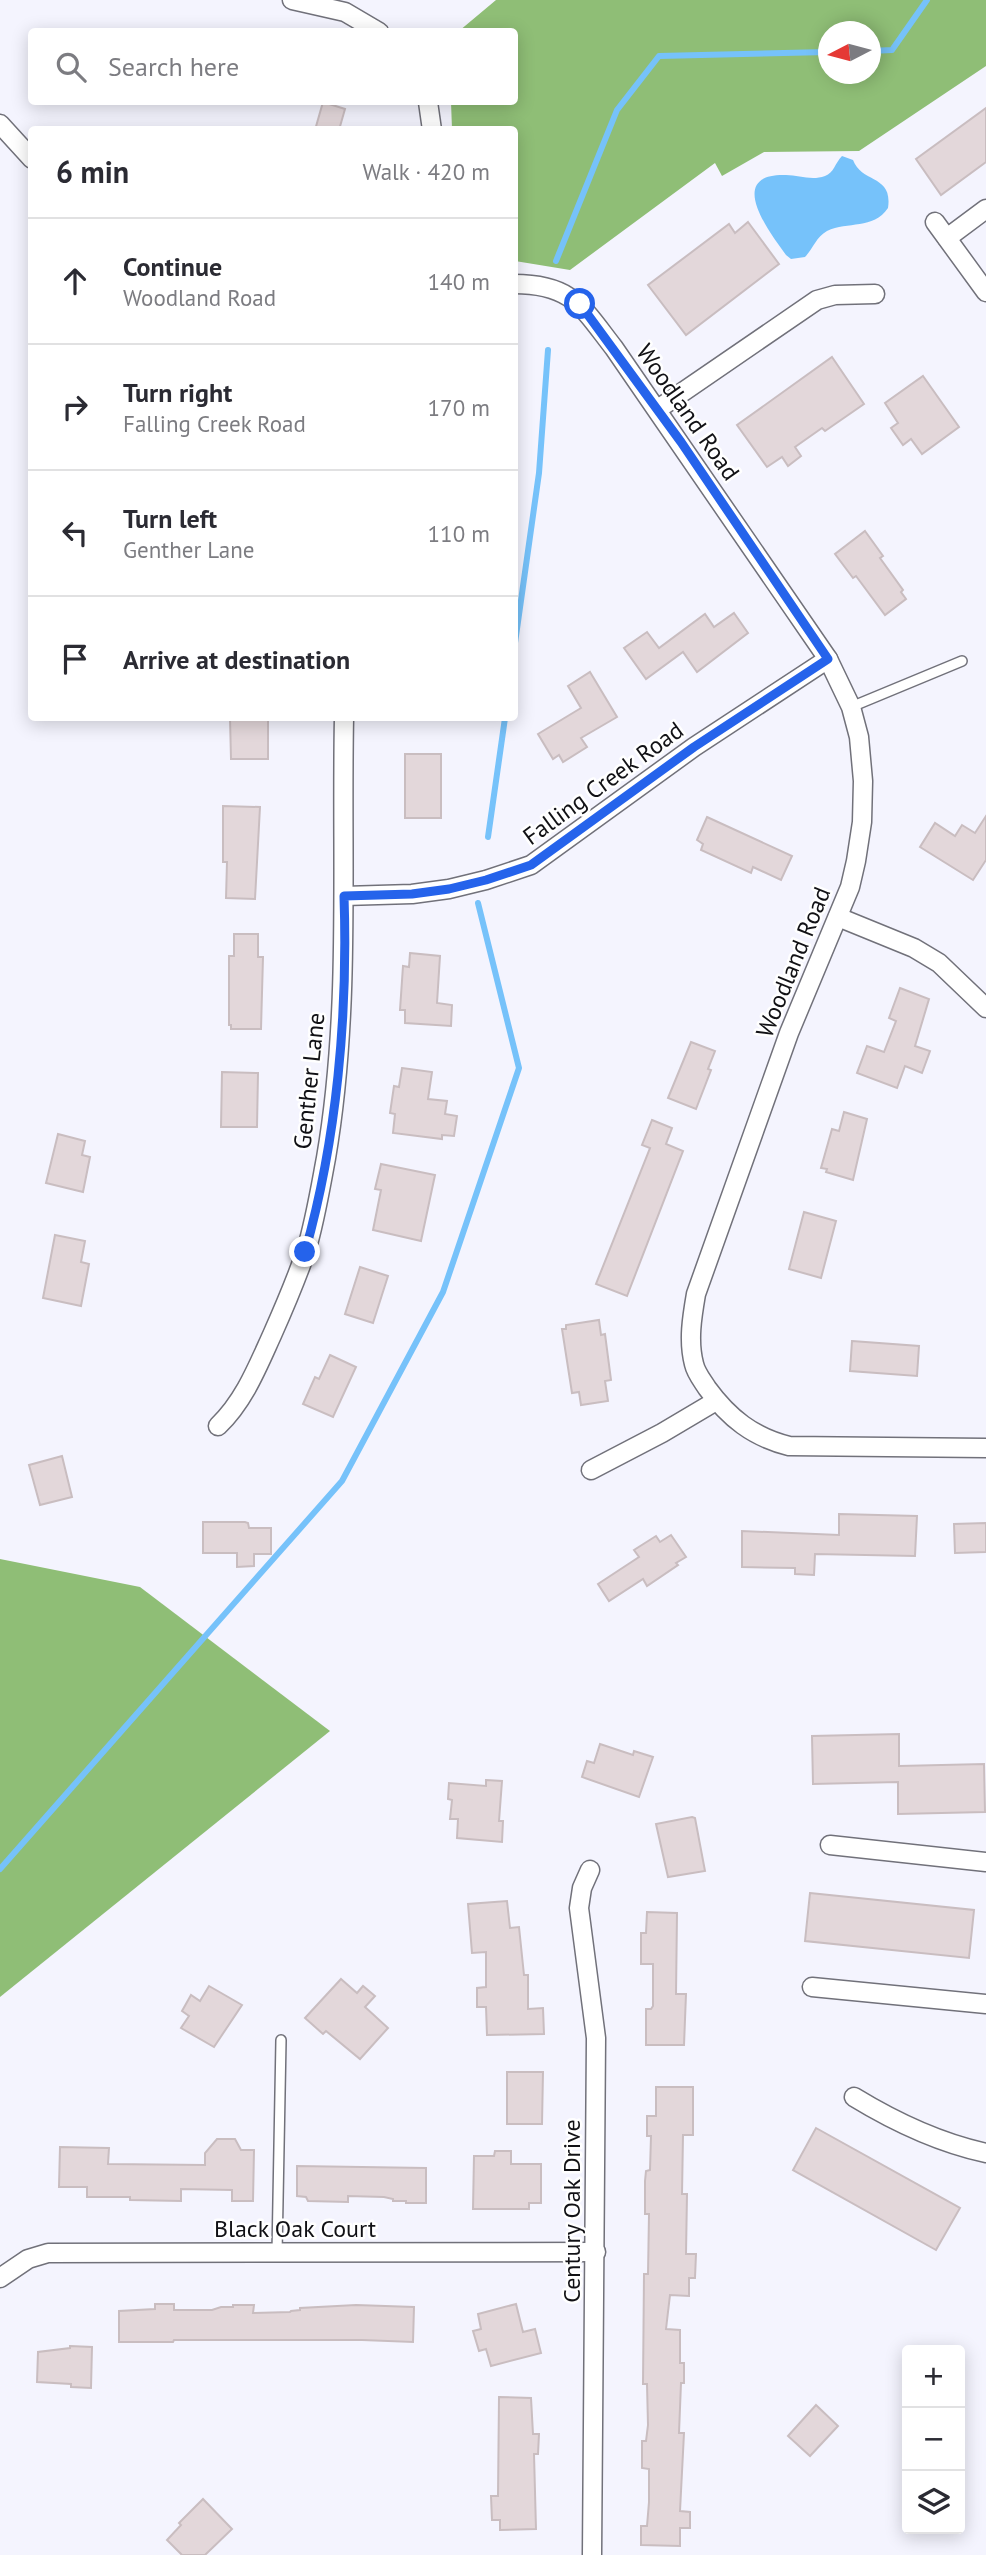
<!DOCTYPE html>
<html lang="en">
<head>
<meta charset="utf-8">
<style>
	body { margin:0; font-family:"PT Sans",sans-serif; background:#f7f7f7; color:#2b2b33 }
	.controls { position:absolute; right:21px; bottom:21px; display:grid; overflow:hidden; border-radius:7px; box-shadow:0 4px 18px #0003 }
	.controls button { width:63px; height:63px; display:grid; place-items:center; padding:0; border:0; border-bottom:2px solid #e1e1e2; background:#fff; color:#2b2b33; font:35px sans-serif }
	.compass { position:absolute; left:818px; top:21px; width:63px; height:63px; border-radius:50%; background:#fff; box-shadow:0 4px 18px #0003; rotate:264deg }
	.stop { position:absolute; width:21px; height:21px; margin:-16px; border:5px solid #2563eb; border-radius:50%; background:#fff }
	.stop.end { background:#2563eb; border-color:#fff; box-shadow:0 2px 7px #0008 }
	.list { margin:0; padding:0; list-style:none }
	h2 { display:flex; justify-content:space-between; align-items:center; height:91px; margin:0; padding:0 28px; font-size:30px }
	h2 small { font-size:23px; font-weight:400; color:#7c7c81 }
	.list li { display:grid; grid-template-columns:46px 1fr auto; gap:21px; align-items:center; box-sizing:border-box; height:126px; padding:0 28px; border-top:2px solid #e1e1e2 }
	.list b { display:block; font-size:26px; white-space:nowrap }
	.list p { margin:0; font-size:23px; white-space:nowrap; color:#7c7c81 }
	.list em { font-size:23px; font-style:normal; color:#7c7c81 }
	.icon { flex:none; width:38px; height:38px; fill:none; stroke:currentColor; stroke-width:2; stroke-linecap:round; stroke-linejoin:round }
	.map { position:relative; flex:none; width:986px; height:2555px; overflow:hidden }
	.search { position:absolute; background:#fff; box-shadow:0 4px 18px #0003; left:28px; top:28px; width:490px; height:77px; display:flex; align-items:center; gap:18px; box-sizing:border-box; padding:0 24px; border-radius:7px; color:#7c7c81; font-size:26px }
	.panel { position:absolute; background:#fff; box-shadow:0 4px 18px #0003; left:28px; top:126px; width:490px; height:595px; border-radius:7px }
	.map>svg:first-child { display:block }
</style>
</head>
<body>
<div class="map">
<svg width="986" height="2555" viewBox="0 0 986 2555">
	<rect width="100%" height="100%" fill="#f4f4fe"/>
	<g fill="#8fbe76" fill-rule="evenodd">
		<path d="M496,0H986V66L859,151L764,152L722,176L715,163L570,270L515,261L514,130L452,129L451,102H514V32L459,31ZM828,32H870V74H828Z"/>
		<polygon points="0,1559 140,1587 330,1731 0,1997"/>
	</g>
	<path fill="#76c2fa" d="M842,156L853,160C862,184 893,174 888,208C873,230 848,221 827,231C816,237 813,249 805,257L791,259L786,255C770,233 724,173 786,175C799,175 811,181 825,176C834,173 835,163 842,156Z"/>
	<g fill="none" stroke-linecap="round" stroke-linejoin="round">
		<g stroke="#76c2fa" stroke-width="6">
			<polyline points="870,51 892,50 927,0"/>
			<polyline points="556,261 617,110 659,56 828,52"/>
			<polyline points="514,650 539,473 548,350"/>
			<polyline points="488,837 505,718"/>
			<polyline points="0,1869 342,1481 443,1292 519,1068 478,903"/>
		</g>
	</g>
	<g fill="#e3d7da" stroke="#c9bdc0" stroke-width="2">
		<polygon points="323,102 345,109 339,130 315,130"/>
		<polygon points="986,108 986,162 941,195 916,159"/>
		<polygon points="748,222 779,264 686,335 648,285 729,224 735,233"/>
		<polygon points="832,357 864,404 825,431 822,428 795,447 801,456 788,466 782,457 767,467 737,425"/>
		<polygon points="923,376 959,427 922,454 911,439 903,445 891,428 898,423 885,403"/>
		<polygon points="865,531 883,556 880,558 903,590 901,592 906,599 885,615 856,576 853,578 835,554"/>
		<polygon points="734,613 748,633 697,672 683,652 646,679 624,648 647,632 659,648 705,614 714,627"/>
		<polygon points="590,672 617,717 581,738 587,747 563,762 559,755 553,759 538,734 581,708 568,686"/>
		<polygon points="230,718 268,718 268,759 231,759"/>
		<rect x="405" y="754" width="36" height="64"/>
		<polygon points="223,806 260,807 255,899 226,898 227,862 223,862"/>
		<polygon points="986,816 986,860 973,880 920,847 935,823 955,836 962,825 975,833"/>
		<polygon points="707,817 792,856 781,880 753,867 751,873 701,850 703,844 697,840"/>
		<polygon points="234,934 258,934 258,957 263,957 261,1029 231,1029 231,1025 229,1025 229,956 234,956"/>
		<polygon points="410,953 440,956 437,1003 452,1005 451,1026 405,1023 405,1010 400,1010 403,966 409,967"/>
		<polygon points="900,988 929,999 915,1046 930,1051 922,1073 905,1066 897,1088 857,1073 867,1046 884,1052 896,1021 889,1018"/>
		<polygon points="691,1042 715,1051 708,1069 711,1070 696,1109 668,1098"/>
		<polygon points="402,1068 432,1072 428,1099 447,1101 445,1114 457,1116 454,1136 442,1135 442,1139 393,1133 395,1114 390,1113 394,1086 399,1087"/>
		<polygon points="222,1072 258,1073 257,1127 221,1127"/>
		<polygon points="844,1112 867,1119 853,1180 826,1172 827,1169 821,1168 832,1129 839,1131"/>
		<polygon points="652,1120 672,1128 666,1144 683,1151 627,1296 596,1284 650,1148 642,1145"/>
		<polygon points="58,1134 85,1141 82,1155 90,1157 83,1192 46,1183"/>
		<polygon points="381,1164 435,1175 421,1241 373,1230 381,1190 375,1189"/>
		<polygon points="804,1212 836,1221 821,1278 789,1269"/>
		<polygon points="55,1235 85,1241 81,1262 89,1264 81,1306 43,1298"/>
		<polygon points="360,1267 388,1276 373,1323 345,1314"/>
		<polygon points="599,1320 601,1335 605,1334 611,1380 605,1381 608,1401 581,1405 579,1392 572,1393 562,1329 566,1329 566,1325"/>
		<polygon points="852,1341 919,1346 917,1376 850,1371"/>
		<polygon points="330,1355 356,1367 333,1417 303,1404 315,1377 319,1379"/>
		<polygon points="62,1456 72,1497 40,1505 29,1465"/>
		<polygon points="839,1514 917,1516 915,1556 815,1554 814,1575 795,1574 795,1568 742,1567 742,1531 839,1535"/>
		<polygon points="203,1522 245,1522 248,1523 249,1528 271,1528 271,1554 254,1554 254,1566 237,1567 237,1553 203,1553"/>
		<polygon points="986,1523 986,1552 955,1553 954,1524"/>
		<polygon points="671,1535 686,1557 676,1563 678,1565 647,1586 643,1579 609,1601 598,1584 639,1557 634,1550 656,1536 660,1542"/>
		<polygon points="899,1734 899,1766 984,1764 985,1812 898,1814 898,1782 813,1784 812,1736"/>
		<polygon points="600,1744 633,1755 634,1751 653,1757 639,1797 582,1777 587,1761 594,1763"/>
		<polygon points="486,1780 502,1781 499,1821 503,1821 502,1842 457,1838 458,1819 450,1819 452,1800 448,1799 449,1783 486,1786"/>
		<polygon points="692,1817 695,1818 705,1871 668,1877 656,1824"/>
		<polygon points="810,1893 974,1910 969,1958 805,1941"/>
		<polygon points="507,1901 510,1928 519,1927 524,1975 528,1975 528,2009 543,2008 544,2034 487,2035 486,2007 477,2007 477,1988 486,1987 486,1952 472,1953 468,1904"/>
		<polygon points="647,1912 677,1913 676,1994 686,1994 684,2045 646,2045 646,2009 651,2009 653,2006 653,1964 641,1964 641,1933 646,1933"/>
		<polygon points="341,1979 357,1993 363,1986 375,1996 365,2007 388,2028 360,2059 326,2031 323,2034 305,2018"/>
		<polygon points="209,1986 242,2005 214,2047 181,2028 189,2016 182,2011 191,1995 200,2001"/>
		<polygon points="507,2072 543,2072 542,2124 507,2124"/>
		<polygon points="656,2087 693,2087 693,2135 683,2135 682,2194 687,2194 686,2254 696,2254 695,2278 689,2278 689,2296 670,2295 666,2329 680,2330 680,2363 684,2363 684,2383 681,2383 679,2433 684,2433 680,2511 690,2512 690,2528 680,2528 680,2546 641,2545 641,2526 647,2526 649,2502 649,2469 642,2468 642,2441 646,2441 648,2425 647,2384 643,2384 644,2274 648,2274 649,2214 645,2214 645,2181 646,2171 650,2170 651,2136 647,2136 647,2116 656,2116"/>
		<polygon points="816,2128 960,2208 936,2250 793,2170"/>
		<polygon points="217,2139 235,2139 241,2150 254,2150 253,2201 232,2201 232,2190 181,2189 181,2201 130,2200 130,2197 87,2197 87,2187 59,2187 60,2147 109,2148 108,2164 205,2165 205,2153"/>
		<polygon points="495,2151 511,2151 511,2164 541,2164 541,2203 529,2203 529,2209 473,2209 474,2156 494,2156"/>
		<polygon points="297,2166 426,2168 426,2203 406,2203 406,2201 393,2201 393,2199 384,2197 348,2196 348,2202 308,2201 306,2197 297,2196"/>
		<polygon points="155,2304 174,2304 174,2310 212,2310 221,2307 233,2307 233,2305 254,2305 253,2313 290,2312 291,2311 300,2310 300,2308 356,2305 414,2307 413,2342 362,2340 174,2340 173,2342 119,2342 119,2311 155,2309"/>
		<polygon points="516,2304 523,2332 535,2329 541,2353 491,2366 486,2349 479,2351 473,2331 481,2329 478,2314"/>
		<polygon points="70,2346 92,2347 91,2388 71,2387 71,2384 37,2382 38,2352 70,2348"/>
		<polygon points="499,2397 531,2398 533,2434 539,2434 538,2454 534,2454 536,2529 500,2530 500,2520 492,2520 491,2496 498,2496"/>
		<polygon points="816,2405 838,2426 810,2456 788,2436"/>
		<polygon points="203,2499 232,2529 205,2555 182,2555 167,2540 181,2525 179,2523"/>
	</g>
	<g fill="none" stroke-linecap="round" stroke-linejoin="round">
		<defs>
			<g id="service">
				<polyline points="851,707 962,661"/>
				<polyline points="277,2253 281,2040"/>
			</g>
			<g id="minor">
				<polyline points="292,0 345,12 379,32"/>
				<polyline points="428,102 432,130"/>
				<polyline points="0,124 32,159"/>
				<polyline points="935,222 986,292"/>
				<polyline points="947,238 986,209"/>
				<path d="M514,284C572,284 582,307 614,348L828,659L851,707L859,737L863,781L862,822L856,861L850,887L789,1033L696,1294C692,1317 688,1341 694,1364C696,1373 702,1380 707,1388C729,1418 753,1437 789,1446L986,1448"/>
				<polyline points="658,409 817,300 835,295 875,294"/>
				<polyline points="344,896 412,894 449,889 486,880 531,865 694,747 828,659"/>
				<polyline points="838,917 914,948 939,963 986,1008"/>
				<path d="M218,1426C244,1401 257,1368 272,1335C284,1308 296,1280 306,1251C315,1221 320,1190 326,1158C351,1012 341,865 344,718"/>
				<polyline points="591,1470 662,1433 716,1401"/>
				<polyline points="830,1845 986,1862"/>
				<polyline points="590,1870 582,1888 579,1908 596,2038 592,2555"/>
				<polyline points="812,1987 986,2004"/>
				<path d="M854,2097C895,2122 940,2143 986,2153"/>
				<polyline points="0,2278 28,2259 48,2253 596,2252"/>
			</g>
		</defs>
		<use href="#service" stroke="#71717a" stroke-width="12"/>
		<use href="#minor" stroke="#71717a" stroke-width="21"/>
		<use href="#service" stroke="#fff" stroke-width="9"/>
		<use href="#minor" stroke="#fff" stroke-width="18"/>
	</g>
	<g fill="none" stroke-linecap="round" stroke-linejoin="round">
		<path stroke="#2563eb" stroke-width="9" d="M305,1252C337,1139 348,1014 344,896L412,894L449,889L486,880L531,865L694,747L828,659L681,442L580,304"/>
	</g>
	<g text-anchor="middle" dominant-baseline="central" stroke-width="5" stroke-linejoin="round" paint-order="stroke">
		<g font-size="24" fill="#111115" stroke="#fff">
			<text transform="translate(688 412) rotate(55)">Woodland Road</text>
			<text transform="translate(603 783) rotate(-36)">Falling Creek Road</text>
			<text transform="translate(793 962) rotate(-68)">Woodland Road</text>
			<text transform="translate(309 1081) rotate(-84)">Genther Lane</text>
			<text transform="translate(571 2211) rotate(-90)">Century Oak Drive</text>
			<text x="295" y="2228">Black Oak Court</text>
		</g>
	</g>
</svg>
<div class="controls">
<button>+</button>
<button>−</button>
<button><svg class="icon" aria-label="layers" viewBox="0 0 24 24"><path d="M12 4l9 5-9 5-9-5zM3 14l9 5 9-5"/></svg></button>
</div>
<svg class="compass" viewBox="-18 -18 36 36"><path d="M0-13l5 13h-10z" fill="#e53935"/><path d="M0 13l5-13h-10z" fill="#7c7c81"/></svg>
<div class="stop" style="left:580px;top:304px"></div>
<div class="stop end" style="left:305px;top:1252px"></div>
<div class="search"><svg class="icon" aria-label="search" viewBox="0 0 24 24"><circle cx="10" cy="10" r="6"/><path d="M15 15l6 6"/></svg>Search here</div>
<section class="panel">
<h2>6 min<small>Walk · 420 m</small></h2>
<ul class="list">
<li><svg class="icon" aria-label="ahead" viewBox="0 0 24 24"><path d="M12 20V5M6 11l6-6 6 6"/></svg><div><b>Continue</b><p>Woodland Road</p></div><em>140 m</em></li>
<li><svg class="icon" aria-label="right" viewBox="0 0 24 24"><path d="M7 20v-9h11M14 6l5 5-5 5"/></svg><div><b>Turn right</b><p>Falling Creek Road</p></div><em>170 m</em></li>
<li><svg class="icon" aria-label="left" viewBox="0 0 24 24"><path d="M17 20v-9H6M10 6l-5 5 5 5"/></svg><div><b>Turn left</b><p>Genther Lane</p></div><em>110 m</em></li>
<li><svg class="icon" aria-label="arrive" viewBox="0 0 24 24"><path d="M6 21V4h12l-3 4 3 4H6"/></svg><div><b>Arrive at destination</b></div></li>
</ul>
</section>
</div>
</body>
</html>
